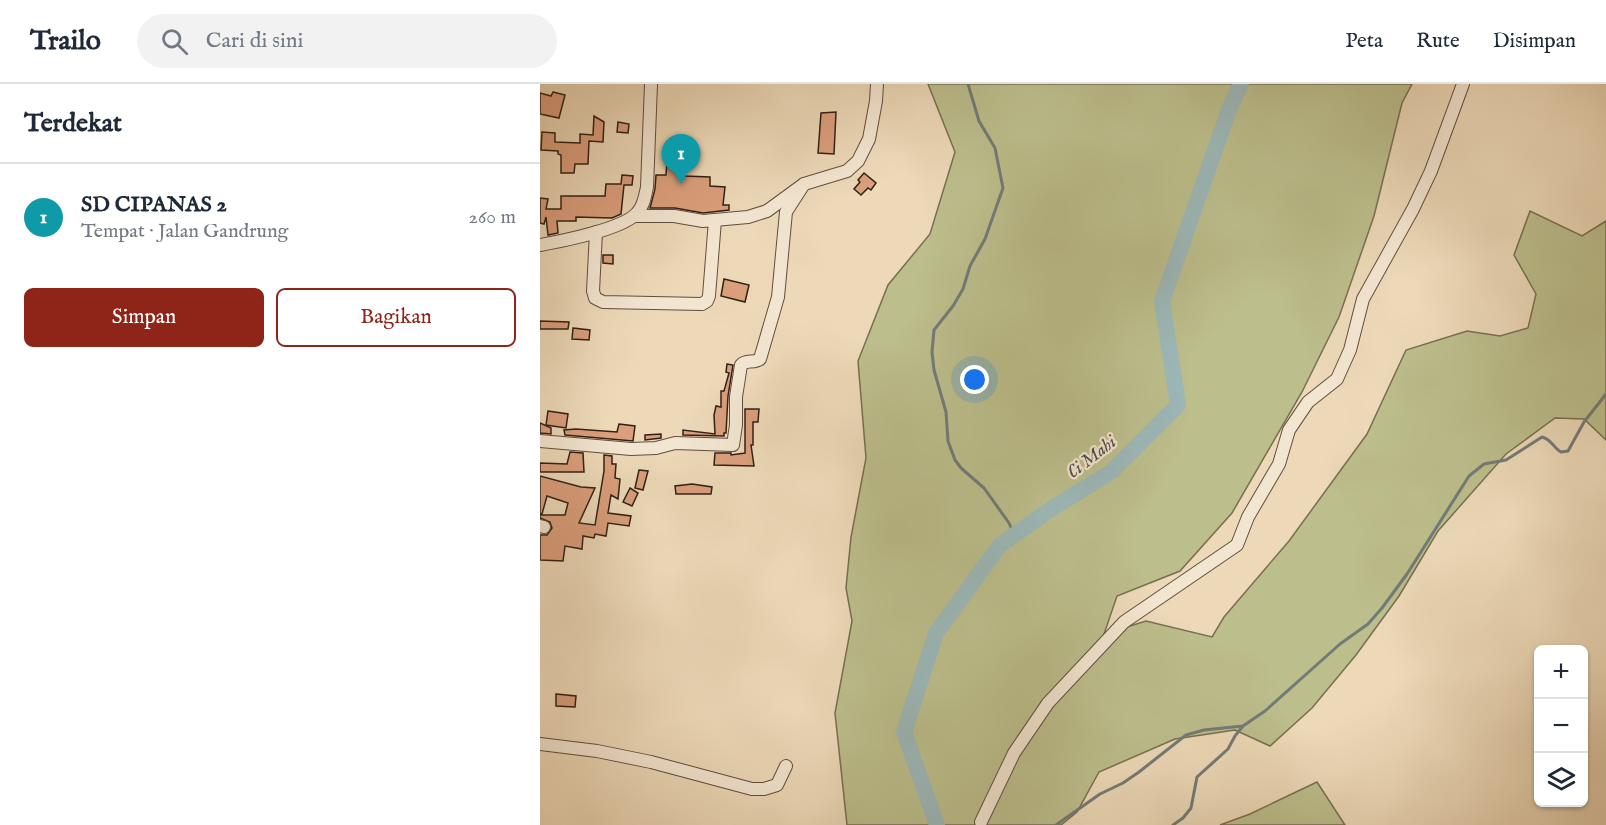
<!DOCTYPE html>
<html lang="id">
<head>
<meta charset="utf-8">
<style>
	body { margin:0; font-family:"IM FELL English",serif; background:#f2f2f3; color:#1f2937 }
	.controls { position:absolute; right:18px; bottom:18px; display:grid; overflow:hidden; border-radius:9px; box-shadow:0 2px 4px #0004 }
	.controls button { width:54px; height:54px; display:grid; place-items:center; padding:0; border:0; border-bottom:2px solid #e0e1e3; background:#fff; color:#1f2937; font:30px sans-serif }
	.you { position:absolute; left:435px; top:296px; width:21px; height:21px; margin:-15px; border:4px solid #fff; border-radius:50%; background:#1a73e8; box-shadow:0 0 0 9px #1a73e833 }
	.badge { display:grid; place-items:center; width:39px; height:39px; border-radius:50%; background:#8f2418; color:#fff; font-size:20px; font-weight:700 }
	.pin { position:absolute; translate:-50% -50px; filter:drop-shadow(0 2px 3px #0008) }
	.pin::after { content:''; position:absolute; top:32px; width:21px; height:18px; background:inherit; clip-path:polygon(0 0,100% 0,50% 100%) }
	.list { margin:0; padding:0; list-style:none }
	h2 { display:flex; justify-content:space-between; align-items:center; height:78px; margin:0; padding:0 24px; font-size:26px }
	h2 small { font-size:20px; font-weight:400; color:#747a83 }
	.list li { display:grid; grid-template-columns:39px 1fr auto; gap:18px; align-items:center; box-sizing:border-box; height:108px; padding:0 24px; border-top:2px solid #e0e1e3 }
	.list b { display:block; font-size:22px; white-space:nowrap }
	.list p { margin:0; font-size:20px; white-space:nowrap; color:#747a83 }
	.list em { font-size:20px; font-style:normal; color:#747a83 }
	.actions { display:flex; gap:12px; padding:18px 24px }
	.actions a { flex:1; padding:14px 0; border:2px solid #8f2418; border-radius:9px; text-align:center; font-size:21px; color:#8f2418 }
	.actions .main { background:#8f2418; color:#fff }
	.icon { flex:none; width:33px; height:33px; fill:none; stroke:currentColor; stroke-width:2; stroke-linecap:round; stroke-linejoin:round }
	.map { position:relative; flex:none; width:1066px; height:741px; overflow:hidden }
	header { display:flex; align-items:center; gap:36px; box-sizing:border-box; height:84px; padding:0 30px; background:#fff; border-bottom:2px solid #e0e1e3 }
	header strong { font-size:28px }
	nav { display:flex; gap:33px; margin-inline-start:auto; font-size:21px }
	.search { width:420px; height:54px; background:#f2f2f3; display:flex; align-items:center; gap:15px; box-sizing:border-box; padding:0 21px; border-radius:33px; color:#747a83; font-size:22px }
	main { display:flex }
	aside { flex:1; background:#fff }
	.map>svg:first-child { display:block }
</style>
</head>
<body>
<header>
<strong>Trailo</strong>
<div class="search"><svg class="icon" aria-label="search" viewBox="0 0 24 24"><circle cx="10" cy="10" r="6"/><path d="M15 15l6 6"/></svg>Cari di sini</div>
<nav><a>Peta</a><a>Rute</a><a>Disimpan</a></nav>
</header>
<main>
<aside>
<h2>Terdekat<small></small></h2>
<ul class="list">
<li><span class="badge" style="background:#0f9aa8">1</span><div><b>SD CIPANAS 2</b><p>Tempat · Jalan Gandrung</p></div><em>260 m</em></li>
</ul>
<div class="actions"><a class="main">Simpan</a><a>Bagikan</a></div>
</aside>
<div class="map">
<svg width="1066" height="741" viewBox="0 0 1066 741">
	<rect width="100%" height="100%" fill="#edd9b8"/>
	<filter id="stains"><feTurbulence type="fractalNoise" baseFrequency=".00333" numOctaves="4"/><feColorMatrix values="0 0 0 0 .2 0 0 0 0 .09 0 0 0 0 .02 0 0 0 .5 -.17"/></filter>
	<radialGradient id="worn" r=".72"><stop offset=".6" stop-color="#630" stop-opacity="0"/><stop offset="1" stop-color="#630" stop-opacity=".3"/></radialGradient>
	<g fill="#bcbe8c" stroke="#776f52" stroke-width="1.5">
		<polygon points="388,0 872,0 862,19 834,132 799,233 762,308 692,429 640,487 577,512 564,550 606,537 672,553 684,533 749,457 827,350 866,266 927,247 960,252 988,244 996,210 974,171 990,127 1042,152 1066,137 1066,356 1044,335 1015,334 966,370 898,447 859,512 816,571 772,624 730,662 695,646 635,655 559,688 537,728 521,741 307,741 295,629 312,537 306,504 311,453 326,374 318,277 348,201 390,150 415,68"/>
		<polygon points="777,698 805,741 680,741 710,730"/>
	</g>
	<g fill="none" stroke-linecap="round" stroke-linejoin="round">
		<g stroke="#727b78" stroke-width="3">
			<polyline points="428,0 439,37 455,64 463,104 445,155 430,182 423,205 413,222 394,246 392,268 394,286 406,328 408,357 415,376 421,384 444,404 469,439 474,450"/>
			<path d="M516,741L560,710L583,699L599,688L646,651L664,646L703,642L725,627L800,560L828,540L842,524L867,490L929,392L944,380L966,376L1002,353C1011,355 1014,364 1021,368L1028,367L1044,338L1066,310"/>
			<polyline points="633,741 643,734 651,724 657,693 688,665 695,652 703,642"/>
		</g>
		<polyline stroke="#9cb8b8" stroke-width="16" points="397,741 364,648 396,549 460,461 514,423 571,388 638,321 622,217 690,23 701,0"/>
	</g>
	<g fill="#db9f7c" stroke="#322017" stroke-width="1.5">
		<polygon points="13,8 25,11 19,34 0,30 0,9 11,12"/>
		<polygon points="296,28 294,70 278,69 281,29"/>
		<polygon points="54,32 64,38 63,58 49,57 48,80 35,80 34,89 21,89 21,71 18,70 18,67 1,66 2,48 15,49 15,58 40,59 40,50 53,51"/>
		<polygon points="78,38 89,40 88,49 77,48"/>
		<polygon points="127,77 146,78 145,92 170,93 170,102 185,103 183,121 189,121 189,126 163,129 135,124 110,124 115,105 116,91 126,91"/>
		<polygon points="324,89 336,99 331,106 328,104 321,111 314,105 320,98 318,96"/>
		<polygon points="82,91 93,92 92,101 84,101 81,130 72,134 36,133 36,137 17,137 18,149 8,151 6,133 4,140 0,139 0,114 8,115 6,125 21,125 21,112 65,112 66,100 81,100"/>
		<polygon points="63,171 73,171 73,180 63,179"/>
		<polygon points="184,195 209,201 205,218 181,212"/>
		<polygon points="0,237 29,238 28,245 0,245"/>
		<polygon points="33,244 50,246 49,256 32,255"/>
		<polygon points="187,280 193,281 188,312 186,349 184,349 184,352 143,351 143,346 175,350 174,331 176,322 181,323 181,307 184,307 189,289 186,288"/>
		<polygon points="205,325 219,325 218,338 213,338 213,361 211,361 214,382 174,381 175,369 191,369 191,371 205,369"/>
		<polygon points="8,327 28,330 26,344 6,341"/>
		<polygon points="0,339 11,344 11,350 0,349"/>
		<polygon points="79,340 95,342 93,357 25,351 24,346 36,345 77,348"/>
		<polygon points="121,350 121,354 105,356 105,351"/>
		<polygon points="30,368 43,369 44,388 0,388 0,379 27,380"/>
		<polygon points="64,371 72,372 72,380 76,380 75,394 80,395 78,415 71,411 68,429 91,432 89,442 68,439 66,452 55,450 54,454 43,452 42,465 25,462 23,477 0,476 0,451 7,451 12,444 10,438 0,434 0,431 25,431 28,419 7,412 2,430 0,430 0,392 41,403 55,404 39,439 55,441 64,387"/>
		<polygon points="99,386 108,387 103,406 95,404"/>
		<polygon points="152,400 172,403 171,410 136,410 135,402"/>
		<polygon points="90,404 98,409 92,422 83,418"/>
		<polygon points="16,610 36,612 35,623 16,622"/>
	</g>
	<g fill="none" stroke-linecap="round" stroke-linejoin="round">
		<defs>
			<g id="minor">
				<polyline points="95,132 134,132 163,137 208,133 227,127 264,100 307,87 318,77 329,55 336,17 337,0"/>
				<polyline points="56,148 53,207 55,214 63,218 162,220 167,217 169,212 175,136"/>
				<path d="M0,161C22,157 83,145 97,129C104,122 105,112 107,103L111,0"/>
				<path d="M0,357L91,365L116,364L135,359L193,361L196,341V313L201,281C206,275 214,280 220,275L238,213L246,128L264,100"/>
				<polyline points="0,442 4,443"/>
				<polyline points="0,660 57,667 111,678 212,705 224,705 237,701 246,682"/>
				<polyline points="441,738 474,669 508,619 584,538 697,461 708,433 739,380 749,346 768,318 797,295 810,266 823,215 873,125 891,87 923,0"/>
			</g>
		</defs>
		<use href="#minor" stroke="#614e3f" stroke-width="14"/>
		<use href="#minor" stroke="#f3e6d1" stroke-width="12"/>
	</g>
	<g text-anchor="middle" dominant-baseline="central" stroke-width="4.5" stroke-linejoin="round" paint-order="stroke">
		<g font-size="18" font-style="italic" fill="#524e47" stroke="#f3e6d1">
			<text transform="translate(552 374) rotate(-38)">Ci Mahi</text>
		</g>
	</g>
	<rect width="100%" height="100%" filter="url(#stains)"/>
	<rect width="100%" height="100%" fill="url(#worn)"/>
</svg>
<div class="controls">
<button>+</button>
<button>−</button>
<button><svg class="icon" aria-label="layers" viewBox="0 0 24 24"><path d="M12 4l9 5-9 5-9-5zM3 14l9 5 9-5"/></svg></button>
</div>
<div class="you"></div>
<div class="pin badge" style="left:141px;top:100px;background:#0f9aa8">1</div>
</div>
</main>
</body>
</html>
